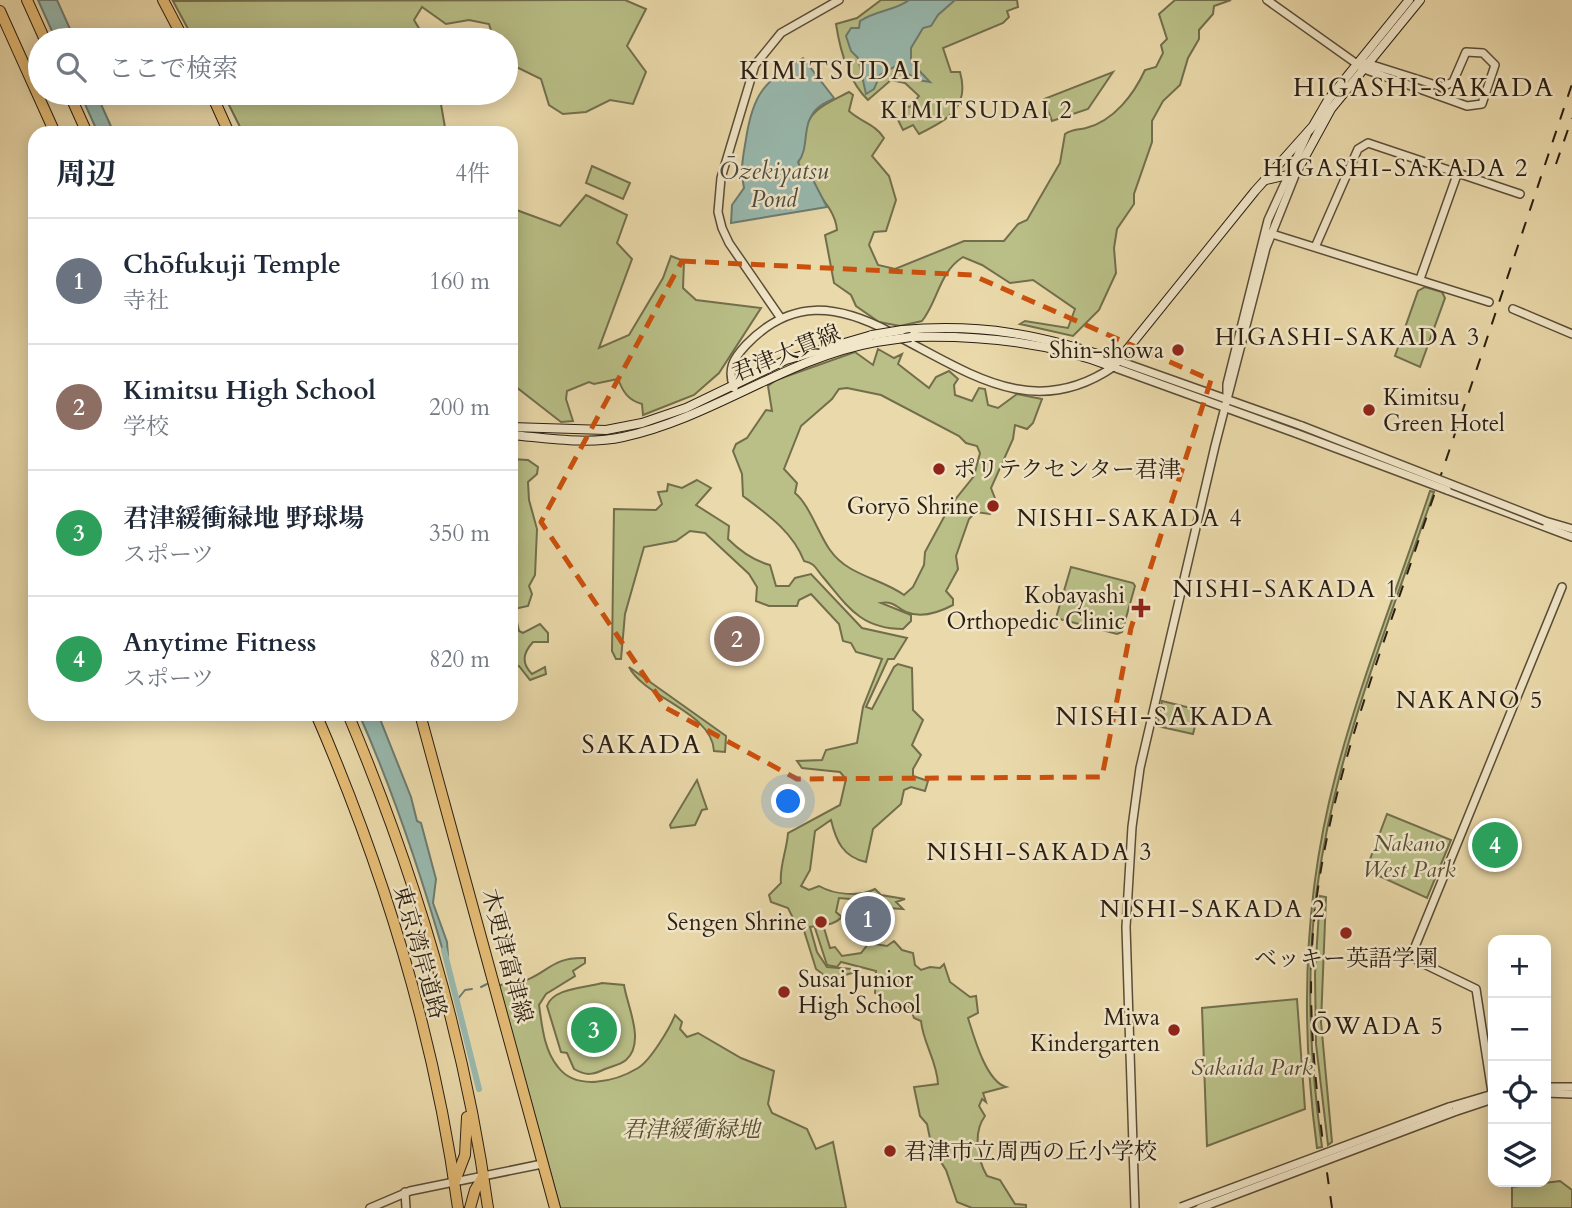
<!DOCTYPE html>
<html lang="ja">
<head>
<meta charset="utf-8">
<style>
	body { margin:0; font-family:Cardo,"Noto Serif JP",serif; background:#f6f6f7; color:#1f2937 }
	.controls { position:absolute; right:21px; bottom:21px; display:grid; overflow:hidden; border-radius:14px; box-shadow:0 4px 18px #0003 }
	.controls button { width:63px; height:63px; display:grid; place-items:center; padding:0; border:0; border-bottom:2px solid #e0e1e3; background:#fff; color:#1f2937; font:35px sans-serif }
	.you { position:absolute; left:789px; top:802px; width:24px; height:24px; margin:-18px; border:5px solid #fff; border-radius:50%; background:#1a73e8; box-shadow:0 0 0 10px #1a73e833 }
	.badge { display:grid; place-items:center; width:46px; height:46px; border-radius:50%; background:#8f2418; color:#fff; font-size:23px; font-weight:700 }
	.pin { position:absolute; translate:-50% -50%; border:4px solid #fff; box-shadow:0 2px 7px #0006 }
	.list { margin:0; padding:0; list-style:none }
	h2 { display:flex; justify-content:space-between; align-items:center; height:91px; margin:0; padding:0 28px; font-size:30px }
	h2 small { font-size:23px; font-weight:400; color:#747a83 }
	.list li { display:grid; grid-template-columns:46px 1fr auto; gap:21px; align-items:center; box-sizing:border-box; height:126px; padding:0 28px; border-top:2px solid #e0e1e3 }
	.list b { display:block; font-size:26px; white-space:nowrap }
	.list p { margin:0; font-size:23px; white-space:nowrap; color:#747a83 }
	.list em { font-size:23px; font-style:normal; color:#747a83 }
	.icon { flex:none; width:38px; height:38px; fill:none; stroke:currentColor; stroke-width:2; stroke-linecap:round; stroke-linejoin:round }
	.map { position:relative; flex:none; width:1572px; height:1208px; overflow:hidden }
	.search { position:absolute; background:#fff; box-shadow:0 4px 18px #0003; left:28px; top:28px; width:490px; height:77px; display:flex; align-items:center; gap:18px; box-sizing:border-box; padding:0 24px; border-radius:38px; color:#747a83; font-size:26px }
	.panel { position:absolute; background:#fff; box-shadow:0 4px 18px #0003; left:28px; top:126px; width:490px; height:595px; border-radius:21px }
	.map>svg:first-child { display:block }
</style>
</head>
<body>
<div class="map">
<svg width="1572" height="1208" viewBox="0 0 1572 1208">
	<rect width="100%" height="100%" fill="#ead9aa"/>
	<filter id="stains"><feTurbulence type="fractalNoise" baseFrequency=".00286" numOctaves="4"/><feColorMatrix values="0 0 0 0 .2 0 0 0 0 .09 0 0 0 0 .02 0 0 0 .5 -.17"/></filter>
	<radialGradient id="worn" r=".72"><stop offset=".6" stop-color="#630" stop-opacity="0"/><stop offset="1" stop-color="#630" stop-opacity=".3"/></radialGradient>
	<g fill="#b9bf87" stroke="#726e4c" stroke-width="2" fill-rule="evenodd">
		<polygon points="573,0 625,0 646,9 627,46 646,72 633,104 610,100 586,112 563,114 549,105 541,79 506,62 506,40 494,40 489,24 469,20 446,24 422,7 414,20 426,40 194,40 173,1"/>
		<path d="M881,0H1017L1018,7L1007,11L1009,17L1003,23L943,48L951,72H960C970,107 949,119 919,134L913,125L903,130L898,120L904,117L905,106L910,107L919,96L905,83L891,80L868,100C848,81 840,50 836,24L857,18Z"/>
		<path d="M1175,0H1231L1214,6L1213,14L1199,30V39L1188,58L1180,85L1163,101L1152,121V142L1134,194V204L1117,229L1114,248L1116,273L1099,310L1073,336L1020,324L1025,321L1068,328L1075,309L1033,280L1010,283L982,265L963,257C939,272 938,301 922,321L900,326L879,322L856,306L851,295L834,283L825,235L837,230C835,204 806,186 798,162C804,154 803,145 804,135C807,109 830,102 849,92L853,95L849,111C861,122 875,124 884,138L872,156L889,176L896,200L886,231L874,232L869,245L878,265L895,269L964,241H1004L1018,224L1027,220L1060,163L1065,134C1072,129 1078,130 1086,128C1114,121 1134,94 1145,70L1156,67L1163,53L1161,45L1167,39L1159,14Z"/>
		<polygon points="1113,72 1088,109 1052,121 1044,99"/>
		<polygon points="223,93 439,93 446,133 243,133"/>
		<polygon points="592,166 630,183 623,199 586,183"/>
		<path d="M586,195L627,215L617,243L632,259L599,348L629,335L663,278L671,256L684,261L683,288L696,300L761,308L719,373L694,395L643,415L642,404C628,400 623,392 618,379L594,384L589,382L567,391L566,399L573,421L561,422L511,383V208L560,226Z"/>
		<polygon points="1425,287 1442,292 1445,298 1420,367 1395,356 1418,291"/>
		<path d="M878,349L894,358L902,354L898,364L929,388L936,377L949,371L958,379L954,385L955,395L972,401L979,388L985,389L988,405L998,408L1017,394L1042,399L1033,423L1027,429L1015,425L1013,439L991,488L998,506L990,514L976,512L969,519L956,556L958,569L946,591L953,599V605C938,613 921,618 906,612C896,607 894,601 881,603L911,615V621L903,629C861,629 848,607 823,577C815,568 816,564 804,561C793,532 767,514 743,496L742,474L733,451L736,444L747,438L766,410L772,411L768,386L776,380L855,352L873,365ZM847,388L881,395L959,436L966,443L977,446L980,453L974,476L950,506L925,552L924,565L913,587L904,595C881,578 848,576 830,550C819,535 809,504 795,493L797,483L784,469L801,426L832,399L839,389Z"/>
		<path d="M511,459L528,460L538,467L537,474L528,482L529,500L537,529L535,575L529,586L532,594L528,606L514,609L519,631L523,633L540,624L548,633V642H533C523,653 521,663 532,674L545,667L546,674L530,680L519,666L511,667Z"/>
		<path d="M697,480L711,488L696,505L729,526L728,539C741,552 755,561 770,565L776,586H789L795,578L811,574L862,628L907,638L894,659H888L866,707L872,709L894,667L898,664L912,668L913,710L923,720L912,745L921,755L913,769V776L928,781L925,791L911,787L904,790L901,804L873,829L866,862C843,857 836,841 831,820L815,831L810,870L801,886L809,890L819,886C835,895 860,897 875,889L881,895L905,899L896,902L903,909L888,908L882,911L875,905L852,908L850,899L839,898L836,912L842,917C832,927 823,924 810,927L817,952L827,967L852,969L855,972L830,980L816,969L801,921L795,922L788,908L771,902L769,895L781,883C779,867 787,850 788,833L840,805L846,779L840,772L802,768L797,761L822,760L826,750L857,743L863,707L882,659L856,652L851,643L843,641L839,624L811,594L799,600L797,606H769L756,601L757,587L749,574L705,533L690,531L676,541L644,547L625,614L621,659H616L612,651L614,509L656,510L662,504L658,492L667,491L668,484L682,488Z"/>
		<path d="M1430,491L1434,492C1389,622 1335,752 1317,889C1305,975 1310,1062 1322,1147L1317,1148C1300,1022 1303,898 1336,774C1361,678 1399,585 1430,491Z"/>
		<polygon points="1071,567 1133,583 1135,586 1122,632 1117,634 1056,618"/>
		<path d="M629,667L726,736L725,752L714,751C712,712 645,698 629,667Z"/>
		<polygon points="1162,701 1199,710 1193,734 1157,726"/>
		<polygon points="697,780 707,809 702,810 695,825 671,828 670,825"/>
		<polygon points="1387,814 1451,840 1427,898 1366,870"/>
		<polygon points="1320,896 1326,897 1321,1022 1332,1142 1328,1145 1316,1044 1315,974"/>
		<path d="M824,928L830,948L835,947L842,956L861,953L869,943L887,946L894,941L902,950L913,953L915,965L921,970L930,967L940,968L944,964L950,982L970,997L976,996L978,1013L968,1018C974,1037 986,1081 1006,1087L983,1093L986,1102L982,1099L979,1106L985,1116C973,1132 977,1159 987,1176L1000,1180L1015,1204L1026,1205V1208H972L957,1202L946,1170L932,1148L927,1124L920,1116L914,1087L938,1084C937,1061 923,1043 921,1021L914,1018L910,1007L900,1005L890,1011C884,1007 882,998 875,993L876,971L841,962L837,967L827,965L815,928Z"/>
		<path d="M585,958V963L573,971L575,976L546,994L539,1005C542,1026 544,1050 558,1067C576,1091 615,1082 638,1068C650,1061 670,1028 675,1015L682,1022L680,1029L687,1037L698,1033L741,1058L774,1071L768,1104L772,1113L807,1129L816,1149L833,1142L846,1208H560L499,986C506,981 512,984 521,982C548,974 550,957 585,958Z"/>
		<path d="M602,983L624,985C627,1006 646,1042 626,1060C620,1065 612,1066 605,1069C593,1075 586,1076 574,1069L567,1053L561,1052L547,1006C553,988 585,988 602,983Z"/>
		<polygon points="1297,999 1305,1109 1207,1146 1202,1008"/>
		<polygon points="1560,1181 1572,1190 1572,1208 1512,1208 1512,1187"/>
	</g>
	<g fill="#98b9af" stroke="#6c7b70" stroke-width="2">
		<polygon points="38,0 57,0 75,40 56,40"/>
		<path d="M909,0H955L938,15L931,26L923,28L911,48V62L930,82L918,80L896,66L880,75L874,89L866,94L858,58L851,51L846,36L851,28H859L860,21C877,10 897,10 909,0Z"/>
		<path d="M803,58L834,98C830,101 824,103 820,106C799,122 811,147 798,162L802,172L812,178L827,207L731,223L732,205L744,188C740,169 743,157 746,139C753,93 764,82 803,58Z"/>
		<polygon points="80,93 96,93 114,133 98,133"/>
		<path d="M359,714H378L411,797L417,821L421,823L436,879L433,903L447,942L448,956L445,958C421,874 394,793 359,714Z"/>
	</g>
	<g fill="none" stroke-linecap="round" stroke-linejoin="round">
		<g stroke="#6c7b70" stroke-width="2">
			<polyline points="481,987 487,984"/>
			<polyline points="457,1000 465,990 472,989"/>
		</g>
		<polyline stroke="#98b9af" stroke-width="6" points="444,950 479,1089"/>
		<defs>
			<g id="tertiary">
				<polyline points="1267,0 1364,69 1467,106 1482,104 1495,65 1483,53 1466,52 1453,82 1442,87 1366,63"/>
				<polyline points="1269,233 1489,302"/>
				<polyline points="1316,245 1358,149 1368,143 1520,194"/>
				<polyline points="1420,279 1458,172"/>
				<polyline points="1513,309 1572,334"/>
				<polyline points="780,317 729,243 722,228 718,212 721,178 755,65 781,33 839,0"/>
				<path d="M901,338C972,375 1035,420 1113,367L1298,434"/>
				<polyline points="1119,361 1302,426"/>
				<path d="M734,388C727,369 733,359 746,345C791,298 837,304 890,332"/>
				<polyline points="1227,396 1227,384 1268,220 1307,135"/>
				<polyline points="1447,490 1572,537"/>
				<polyline points="1545,521 1572,529"/>
				<polyline points="1546,1087 1572,1087"/>
				<polyline points="1546,1093 1572,1094"/>
				<polyline points="1493,1099 1476,989 1418,961 1412,954 1562,587"/>
				<polyline points="1449,1107 1493,1094"/>
				<polyline points="1454,1112 1493,1099"/>
				<polyline points="405,1192 406,1208"/>
				<polyline points="370,1208 410,1191 542,1164"/>
				<polyline points="1135,1208 1126,927 1132,827 1140,768 1215,446 1266,248 1296,173"/>
			</g>
			<g id="secondary">
				<polyline points="1266,180 1296,173 1331,109 1420,0"/>
				<path d="M902,330C982,323 1043,335 1119,361"/>
				<path d="M911,337C980,335 1049,342 1113,367L1255,191L1313,126L1328,100L1409,0"/>
				<polyline points="511,427 606,430 642,423 686,408 786,360 872,335"/>
				<path d="M511,435C547,438 587,445 623,437C712,418 786,358 876,342"/>
			</g>
			<g id="primary">
				<polyline points="163,0 184,40"/>
				<polyline points="211,93 229,133"/>
				<polyline points="420,714 555,1208"/>
			</g>
			<g id="trunk">
				<polyline points="27,0 45,40"/>
				<polyline points="0,11 55,133"/>
				<polyline points="69,93 87,133"/>
				<path d="M316,714C384,871 435,1038 458,1208"/>
				<path d="M348,714C414,871 465,1039 488,1208"/>
				<polyline points="455,1181 465,1155 467,1117"/>
				<polyline points="470,1208 475,1190 484,1175"/>
			</g>
		</defs>
		<use href="#tertiary" stroke="#5a4d37" stroke-width="10"/>
		<use href="#secondary" stroke="#2a1e11" stroke-width="10"/>
		<use href="#primary" stroke="#2a1e11" stroke-width="12"/>
		<use href="#trunk" stroke="#2a1e11" stroke-width="12"/>
		<use href="#tertiary" stroke="#f1e6c8" stroke-width="7"/>
		<use href="#secondary" stroke="#f1e6c8" stroke-width="8"/>
		<use href="#primary" stroke="#e5bc75" stroke-width="10"/>
		<use href="#trunk" stroke="#e5bc75" stroke-width="10"/>
		<g stroke="#2a1e11" stroke-width="2" stroke-dasharray="12 12" stroke-linecap="butt">
			<polyline points="1556,164 1572,118"/>
			<path d="M1332,1208C1318,1109 1304,1011 1315,911C1330,782 1378,661 1419,539C1471,388 1521,236 1572,84"/>
		</g>
		<defs>
			<g id="tertiary-bridge">
				<polyline points="1302,426 1545,521"/>
				<polyline points="1298,434 1447,490"/>
				<polyline points="1181,1207 1449,1107"/>
				<polyline points="1200,1208 1454,1112"/>
			</g>
			<g id="secondary-bridge">
				<polyline points="872,335 902,330"/>
				<polyline points="876,342 911,337"/>
			</g>
		</defs>
		<use href="#tertiary-bridge" stroke="#5a4d37" stroke-width="10" stroke-linecap="butt"/>
		<use href="#secondary-bridge" stroke="#2a1e11" stroke-width="10" stroke-linecap="butt"/>
		<use href="#tertiary-bridge" stroke="#f1e6c8" stroke-width="7"/>
		<use href="#secondary-bridge" stroke="#f1e6c8" stroke-width="8"/>
	</g>
	<path fill="none" stroke="#cc500d" stroke-width="5" stroke-dasharray="14 9" stroke-linejoin="round" d="M682,261L972,275L1211,380L1131,628L1102,777L797,779L666,708L541,522Z"/>
	<g fill="#8f2418" stroke="#f1e6c8" stroke-width="2.5">
		<circle cx="1178" cy="350" r="7"/>
		<circle cx="1369" cy="410" r="7"/>
		<circle cx="939" cy="469" r="7"/>
		<circle cx="993" cy="506" r="7"/>
		<path d="M1137.5 597.5h7v7h7v7h-7v7h-7v-7h-7v-7h7z"/>
		<circle cx="821" cy="922" r="7"/>
		<circle cx="1346" cy="933" r="7"/>
		<circle cx="784" cy="992" r="7"/>
		<circle cx="1174" cy="1030" r="7"/>
		<circle cx="890" cy="1151" r="7"/>
	</g>
	<g text-anchor="middle" dominant-baseline="central" stroke-width="5" stroke-linejoin="round" paint-order="stroke">
		<g font-size="23" fill="#2a1e11" stroke="#f1e6c8" text-anchor="end">
			<text x="1164" y="350">Shin-showa</text>
			<text x="1383" y="397" text-anchor="start">Kimitsu<tspan x="1383" dy="26">Green Hotel</tspan></text>
			<text x="953" y="469" text-anchor="start">ポリテクセンター君津</text>
			<text x="979" y="506">Goryō Shrine</text>
			<text x="1125" y="595">Kobayashi<tspan x="1125" dy="26">Orthopedic Clinic</tspan></text>
			<text x="807" y="922">Sengen Shrine</text>
			<text x="1346" y="958" text-anchor="middle">ベッキー英語学園</text>
			<text x="798" y="979" text-anchor="start">Susai Junior<tspan x="798" dy="26">High School</tspan></text>
			<text x="1160" y="1017">Miwa<tspan x="1160" dy="26">Kindergarten</tspan></text>
			<text x="904" y="1151" text-anchor="start">君津市立周西の丘小学校</text>
		</g>
		<g font-size="23" fill="#2a1e11" stroke="#f1e6c8">
			<text transform="translate(786 353) rotate(-22)">君津大貫線</text>
			<text transform="translate(420 952) rotate(74)">東京湾岸道路</text>
			<text transform="translate(507 956) rotate(75)">木更津富津線</text>
		</g>
		<g font-size="23" font-style="italic" fill="#554e34" stroke="#f1e6c8">
			<text x="1409" y="843">Nakano<tspan x="1409" dy="26">West Park</tspan></text>
			<text x="1252" y="1067">Sakaida Park</text>
			<text x="691" y="1129">君津緩衝緑地</text>
		</g>
		<g font-size="24" letter-spacing="2" fill="#2a1e11" stroke="#f1e6c8">
			<text x="977" y="110">KIMITSUDAI 2</text>
			<text x="1396" y="168">HIGASHI-SAKADA 2</text>
			<text x="1348" y="337">HIGASHI-SAKADA 3</text>
			<text x="1130" y="518">NISHI-SAKADA 4</text>
			<text x="1286" y="589">NISHI-SAKADA 1</text>
			<text x="1470" y="700">NAKANO 5</text>
			<text x="1040" y="852">NISHI-SAKADA 3</text>
			<text x="1213" y="909">NISHI-SAKADA 2</text>
			<text x="1378" y="1026">ŌWADA 5</text>
		</g>
		<g font-size="24" font-style="italic" fill="#4b4c40" stroke="#f1e6c8">
			<text x="774" y="171">Ōzekiyatsu<tspan x="774" dy="28">Pond</tspan></text>
		</g>
		<g font-size="26" letter-spacing="2" fill="#2a1e11" stroke="#f1e6c8">
			<text x="831" y="70">KIMITSUDAI</text>
			<text x="1424" y="87">HIGASHI-SAKADA</text>
			<text x="1165" y="716">NISHI-SAKADA</text>
			<text x="642" y="744">SAKADA</text>
		</g>
	</g>
	<rect width="100%" height="100%" filter="url(#stains)"/>
	<rect width="100%" height="100%" fill="url(#worn)"/>
</svg>
<div class="controls">
<button>+</button>
<button>−</button>
<button><svg class="icon" aria-label="locate" viewBox="0 0 24 24"><circle cx="12" cy="12" r="6"/><path d="M12 2v4M12 18v4M2 12h4M18 12h4"/></svg></button>
<button><svg class="icon" aria-label="layers" viewBox="0 0 24 24"><path d="M12 4l9 5-9 5-9-5zM3 14l9 5 9-5"/></svg></button>
</div>
<div class="you"></div>
<div class="pin badge" style="left:868px;top:919px;background:#6b7280">1</div>
<div class="pin badge" style="left:737px;top:639px;background:#8d6e63">2</div>
<div class="pin badge" style="left:594px;top:1030px;background:#2e9e5b">3</div>
<div class="pin badge" style="left:1495px;top:845px;background:#2e9e5b">4</div>
<div class="search"><svg class="icon" aria-label="search" viewBox="0 0 24 24"><circle cx="10" cy="10" r="6"/><path d="M15 15l6 6"/></svg>ここで検索</div>
<section class="panel">
<h2>周辺<small>4件</small></h2>
<ul class="list">
<li><span class="badge" style="background:#6b7280">1</span><div><b>Chōfukuji Temple</b><p>寺社</p></div><em>160 m</em></li>
<li><span class="badge" style="background:#8d6e63">2</span><div><b>Kimitsu High School</b><p>学校</p></div><em>200 m</em></li>
<li><span class="badge" style="background:#2e9e5b">3</span><div><b>君津緩衝緑地 野球場</b><p>スポーツ</p></div><em>350 m</em></li>
<li><span class="badge" style="background:#2e9e5b">4</span><div><b>Anytime Fitness</b><p>スポーツ</p></div><em>820 m</em></li>
</ul>
</section>
</div>
</body>
</html>
